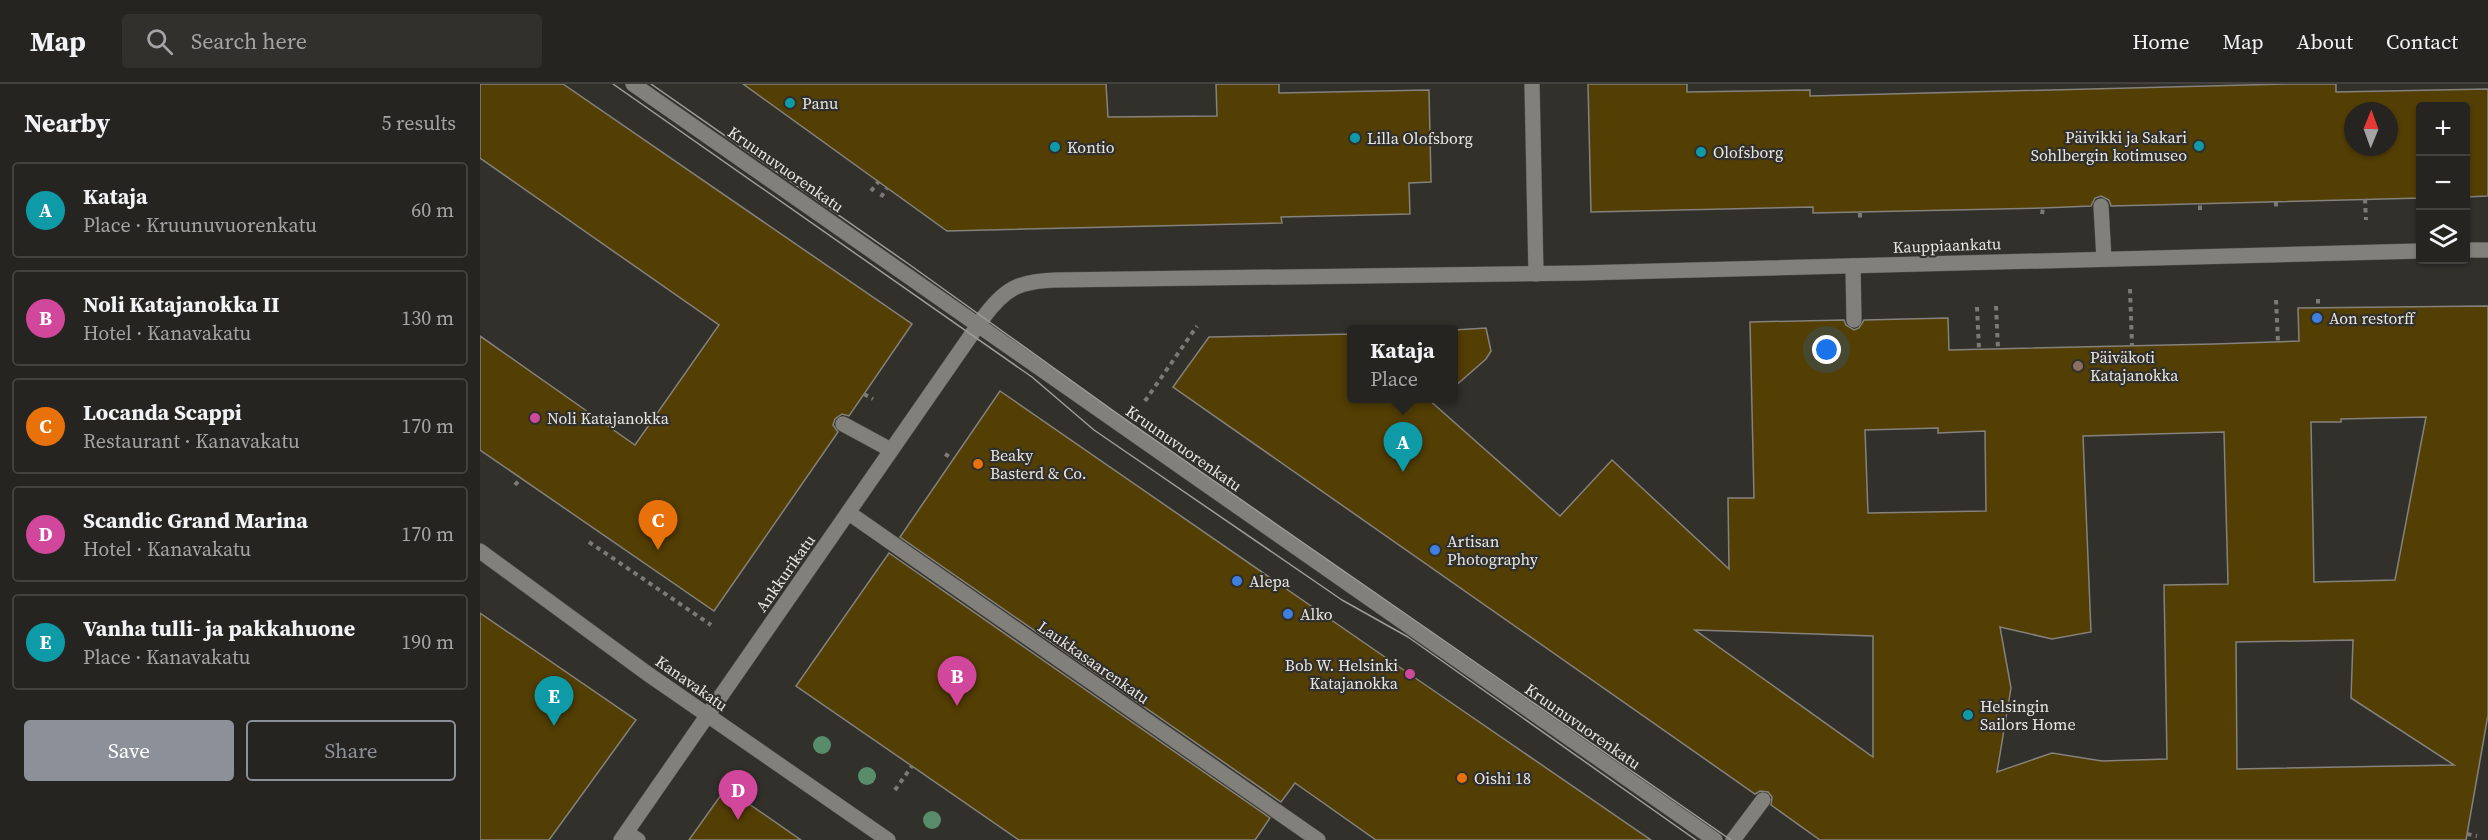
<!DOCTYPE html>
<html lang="en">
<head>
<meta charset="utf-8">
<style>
	body { margin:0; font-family:"Source Serif 4",serif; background:#32302d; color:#f1f3f6 }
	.controls { position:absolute; right:18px; top:18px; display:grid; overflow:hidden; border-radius:6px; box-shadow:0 2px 4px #0004 }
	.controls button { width:54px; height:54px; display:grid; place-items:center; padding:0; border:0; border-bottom:2px solid #42413e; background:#262420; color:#f1f3f6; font:30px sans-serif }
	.compass { position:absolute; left:1864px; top:18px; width:54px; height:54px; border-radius:50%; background:#262420; box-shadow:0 2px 4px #0004; rotate:1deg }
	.you { position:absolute; left:1347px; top:266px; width:21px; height:21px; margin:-15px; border:4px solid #fff; border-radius:50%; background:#1a73e8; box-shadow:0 0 0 9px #1a73e833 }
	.badge { display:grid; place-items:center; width:39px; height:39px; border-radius:50%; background:#8c9099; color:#fff; font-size:20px; font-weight:700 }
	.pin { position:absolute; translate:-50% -50px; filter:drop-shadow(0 2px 3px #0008) }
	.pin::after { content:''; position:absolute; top:32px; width:21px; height:18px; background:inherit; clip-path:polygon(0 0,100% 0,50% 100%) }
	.popup { position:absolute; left:867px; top:241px; width:111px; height:78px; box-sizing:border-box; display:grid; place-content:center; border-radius:6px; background:#262420; filter:drop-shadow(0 2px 4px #0005); font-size:20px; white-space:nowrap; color:#a4a4a5 }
	.popup b { font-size:22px; color:#f1f3f6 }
	.popup::after { content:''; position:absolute; left:50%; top:100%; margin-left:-12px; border:12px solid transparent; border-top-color:#262420 }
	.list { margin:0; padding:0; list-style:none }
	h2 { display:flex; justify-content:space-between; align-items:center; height:78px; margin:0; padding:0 24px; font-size:26px }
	h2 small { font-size:20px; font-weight:400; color:#a4a4a5 }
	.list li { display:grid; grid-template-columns:39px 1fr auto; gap:18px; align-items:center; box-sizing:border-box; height:96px; margin:0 12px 12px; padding:0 12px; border:2px solid #42413e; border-radius:6px }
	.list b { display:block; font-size:22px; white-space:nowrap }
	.list p { margin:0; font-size:20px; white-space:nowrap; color:#a4a4a5 }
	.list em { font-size:20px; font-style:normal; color:#a4a4a5 }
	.actions { display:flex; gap:12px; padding:18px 24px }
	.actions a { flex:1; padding:14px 0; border:2px solid #8c9099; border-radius:6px; text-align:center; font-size:21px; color:#8c9099 }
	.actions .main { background:#8c9099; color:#fff }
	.icon { flex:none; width:33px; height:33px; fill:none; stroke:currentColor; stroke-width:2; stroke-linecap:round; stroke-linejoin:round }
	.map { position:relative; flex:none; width:2008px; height:756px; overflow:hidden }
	header { display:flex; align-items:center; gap:36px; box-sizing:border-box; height:84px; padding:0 30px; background:#262420; border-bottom:2px solid #42413e }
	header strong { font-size:28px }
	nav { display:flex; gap:33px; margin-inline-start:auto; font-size:21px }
	.search { width:420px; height:54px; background:#32302d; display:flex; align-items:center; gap:15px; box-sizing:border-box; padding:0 21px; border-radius:6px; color:#a4a4a5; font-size:22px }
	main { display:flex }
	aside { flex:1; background:#262420 }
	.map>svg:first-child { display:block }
</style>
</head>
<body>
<header>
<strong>Map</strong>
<div class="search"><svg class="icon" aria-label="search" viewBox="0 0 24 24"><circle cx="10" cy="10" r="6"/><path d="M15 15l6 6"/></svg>Search here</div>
<nav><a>Home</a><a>Map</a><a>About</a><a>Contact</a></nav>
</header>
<main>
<aside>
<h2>Nearby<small>5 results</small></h2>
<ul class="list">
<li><span class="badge" style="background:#0f9aa8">A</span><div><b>Kataja</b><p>Place · Kruunuvuorenkatu</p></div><em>60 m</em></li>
<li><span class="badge" style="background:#d1479c">B</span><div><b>Noli Katajanokka II</b><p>Hotel · Kanavakatu</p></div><em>130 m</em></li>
<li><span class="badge" style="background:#e8710a">C</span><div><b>Locanda Scappi</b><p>Restaurant · Kanavakatu</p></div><em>170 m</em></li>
<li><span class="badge" style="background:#d1479c">D</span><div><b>Scandic Grand Marina</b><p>Hotel · Kanavakatu</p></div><em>170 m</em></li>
<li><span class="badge" style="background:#0f9aa8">E</span><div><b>Vanha tulli- ja pakkahuone</b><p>Place · Kanavakatu</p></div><em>190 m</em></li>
</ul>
<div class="actions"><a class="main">Save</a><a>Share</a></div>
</aside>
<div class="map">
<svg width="2008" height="756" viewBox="0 0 2008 756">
	<rect width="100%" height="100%" fill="#32302b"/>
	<g fill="#533e04" stroke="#85827d" stroke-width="1.5" fill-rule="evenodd">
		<polygon points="0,0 83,0 432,240 369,332 362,330 355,335 353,341 358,348 234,527 0,366 0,252 155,361 239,241 0,74"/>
		<polygon points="263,0 626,0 628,33 737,32 736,0 799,0 799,9 949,6 951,98 929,99 930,130 801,133 802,139 467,147"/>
		<path d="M1108,0H1207V8L1330,6V12L1806,0H1856V8L2008,5V112L1986,113V22H1941V114L1631,122L1629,116L1621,112L1615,114L1611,122L1563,124L1333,129V123L1111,128ZM1873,27H1909V63H1873Z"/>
		<path d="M2008,222V631L1986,756H1340L1291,721L1292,713L1288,708L1280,707L1275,710L693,303L729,253L872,250V315H948L1080,432L1132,376L1249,485L1248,414H1274L1270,238L1364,236L1366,241L1374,246L1379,244L1384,236L1468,234L1469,266L1734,260L1819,257L1818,224ZM1946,333L1915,496L1834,498L1831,338H1861V335ZM1458,344V349L1505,347L1506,427L1388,429L1385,346ZM1744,348L1748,500L1684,501L1687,675L1622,677L1572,669L1517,688L1531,604L1520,543L1572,555L1611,548L1603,352ZM1215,546L1393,552V673ZM1873,556L1871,614L1974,681L1757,685L1756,558Z"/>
		<polygon points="1006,244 1011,267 1006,275 974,303 974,246"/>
		<polygon points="520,307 928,589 1171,756 896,756 815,699 801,718 420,453"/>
		<polygon points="409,469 790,734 775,756 539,756 316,602"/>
		<polygon points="0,529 156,636 69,756 0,756"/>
		<polygon points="246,704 321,756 209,756"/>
	</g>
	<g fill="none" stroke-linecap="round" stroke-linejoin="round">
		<defs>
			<g id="service">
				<polyline points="1621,122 1624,175"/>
				<polyline points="1373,182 1374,236"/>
				<polyline points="363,340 411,366"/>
				<polyline points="369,429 838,756"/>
				<polyline points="147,749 158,756"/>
				<polyline points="1253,756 1283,716"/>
			</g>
			<g id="minor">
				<polyline points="153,0 1235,756"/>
				<polyline points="1052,0 1056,190"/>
				<polyline points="1986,166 2008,166"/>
				<path d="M141,756L503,234C525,204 539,197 576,196L1101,189L1940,167"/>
			</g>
			<polyline id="secondary" points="0,467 168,590 408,756"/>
		</defs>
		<use href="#service" stroke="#4f4e4a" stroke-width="16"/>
		<use href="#minor" stroke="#4f4e4a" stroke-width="16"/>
		<use href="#secondary" stroke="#4f4e4a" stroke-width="16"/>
		<g stroke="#7c7a76" stroke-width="4" stroke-dasharray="4.5 4.5" stroke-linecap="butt">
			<polyline points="391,107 399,97"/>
			<polyline points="401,113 407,104"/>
			<polyline points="1885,115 1886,136"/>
			<polyline points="1796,118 1796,124"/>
			<polyline points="1720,126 1720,120"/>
			<polyline points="1380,129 1380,135"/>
			<polyline points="1562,130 1563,124"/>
			<polyline points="1650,205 1652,261"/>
			<polyline points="1838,215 1838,224"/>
			<polyline points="1796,216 1798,258"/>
			<polyline points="1516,222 1518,265"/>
			<polyline points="1497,223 1499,265"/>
			<polyline points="384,310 393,315"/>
			<polyline points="665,317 717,242"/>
			<polyline points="465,370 473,375"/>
			<polyline points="35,401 41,394"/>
			<polyline points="109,458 231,541"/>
			<polyline points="415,706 432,682"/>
			<polyline points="1987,750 1997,752"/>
		</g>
		<use href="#service" stroke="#82807a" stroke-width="15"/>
		<use href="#minor" stroke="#82807a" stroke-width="15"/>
		<use href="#secondary" stroke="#82807a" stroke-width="15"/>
		<g stroke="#9d9c98" stroke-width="1.5">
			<polyline points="133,0 552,293 614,346 862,516 928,553 1216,756"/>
			<polyline points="171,0 430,181 642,333 1251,756"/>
		</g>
	</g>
	<g fill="#588c6a">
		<circle cx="342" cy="661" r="9"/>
		<circle cx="387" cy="692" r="9"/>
		<circle cx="452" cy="736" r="9"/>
	</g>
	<g fill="#0f9aa8" stroke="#32302b" stroke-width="2">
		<circle cx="310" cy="19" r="6"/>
		<circle cx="875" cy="54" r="6"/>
		<circle cx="1719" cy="62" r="6"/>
		<circle cx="575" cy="63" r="6"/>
		<circle cx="1221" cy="68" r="6"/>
		<circle cx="1488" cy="631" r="6"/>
	</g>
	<g fill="#3f7fe0" stroke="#32302b" stroke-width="2">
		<circle cx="1837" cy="234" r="6"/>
		<circle cx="955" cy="466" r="6"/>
		<circle cx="757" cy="497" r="6"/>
		<circle cx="808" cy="530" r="6"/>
	</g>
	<circle fill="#8d6e63" stroke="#32302b" stroke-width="2" cx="1598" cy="282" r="6"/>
	<g fill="#d1479c" stroke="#32302b" stroke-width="2">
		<circle cx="55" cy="334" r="6"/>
		<circle cx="930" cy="590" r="6"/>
	</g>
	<g fill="#e8710a" stroke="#32302b" stroke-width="2">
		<circle cx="498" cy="380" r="6"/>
		<circle cx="982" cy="694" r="6"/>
	</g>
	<g text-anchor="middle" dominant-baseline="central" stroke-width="4.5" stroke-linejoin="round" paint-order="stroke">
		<g font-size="16" fill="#e7e6e3" stroke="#32302b" text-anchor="start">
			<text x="322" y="19">Panu</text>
			<text x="1707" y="53" text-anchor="end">Päivikki ja Sakari<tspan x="1707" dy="18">Sohlbergin kotimuseo</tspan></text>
			<text x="887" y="54">Lilla Olofsborg</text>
			<text x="587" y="63">Kontio</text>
			<text x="1233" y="68">Olofsborg</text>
			<text x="1849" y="234">Aon restorff</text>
			<text x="1610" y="273">Päiväkoti<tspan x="1610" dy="18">Katajanokka</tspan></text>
			<text x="67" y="334">Noli Katajanokka</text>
			<text x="510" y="371">Beaky<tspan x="510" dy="18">Basterd &amp; Co.</tspan></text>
			<text x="967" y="457">Artisan<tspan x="967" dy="18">Photography</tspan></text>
			<text x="769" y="497">Alepa</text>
			<text x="820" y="530">Alko</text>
			<text x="918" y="581" text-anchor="end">Bob W. Helsinki<tspan x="918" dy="18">Katajanokka</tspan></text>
			<text x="1500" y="622">Helsingin<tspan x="1500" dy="18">Sailors Home</tspan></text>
			<text x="994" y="694">Oishi 18</text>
		</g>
		<g font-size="16" fill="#e7e6e3" stroke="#32302b">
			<text transform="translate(306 85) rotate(35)">Kruunuvuorenkatu</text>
			<text transform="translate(1467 161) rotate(-2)">Kauppiaankatu</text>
			<text transform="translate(704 364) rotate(35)">Kruunuvuorenkatu</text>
			<text transform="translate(305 489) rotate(-55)">Ankkurikatu</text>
			<text transform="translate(614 578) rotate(35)">Laukkasaarenkatu</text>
			<text transform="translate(212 599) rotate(35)">Kanavakatu</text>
			<text transform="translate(1103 642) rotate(35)">Kruunuvuorenkatu</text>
		</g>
	</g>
</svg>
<div class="controls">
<button>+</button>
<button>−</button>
<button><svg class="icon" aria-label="layers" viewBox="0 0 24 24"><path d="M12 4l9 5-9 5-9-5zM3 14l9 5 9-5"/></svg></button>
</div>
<svg class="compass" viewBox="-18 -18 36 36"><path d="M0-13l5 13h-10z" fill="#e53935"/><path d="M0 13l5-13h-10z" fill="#a4a4a5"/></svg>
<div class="you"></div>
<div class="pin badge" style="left:923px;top:388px;background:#0f9aa8">A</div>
<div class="popup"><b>Kataja</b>Place</div>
<div class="pin badge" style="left:477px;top:622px;background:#d1479c">B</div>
<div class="pin badge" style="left:178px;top:466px;background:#e8710a">C</div>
<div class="pin badge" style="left:258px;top:736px;background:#d1479c">D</div>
<div class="pin badge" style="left:74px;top:642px;background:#0f9aa8">E</div>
</div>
</main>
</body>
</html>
